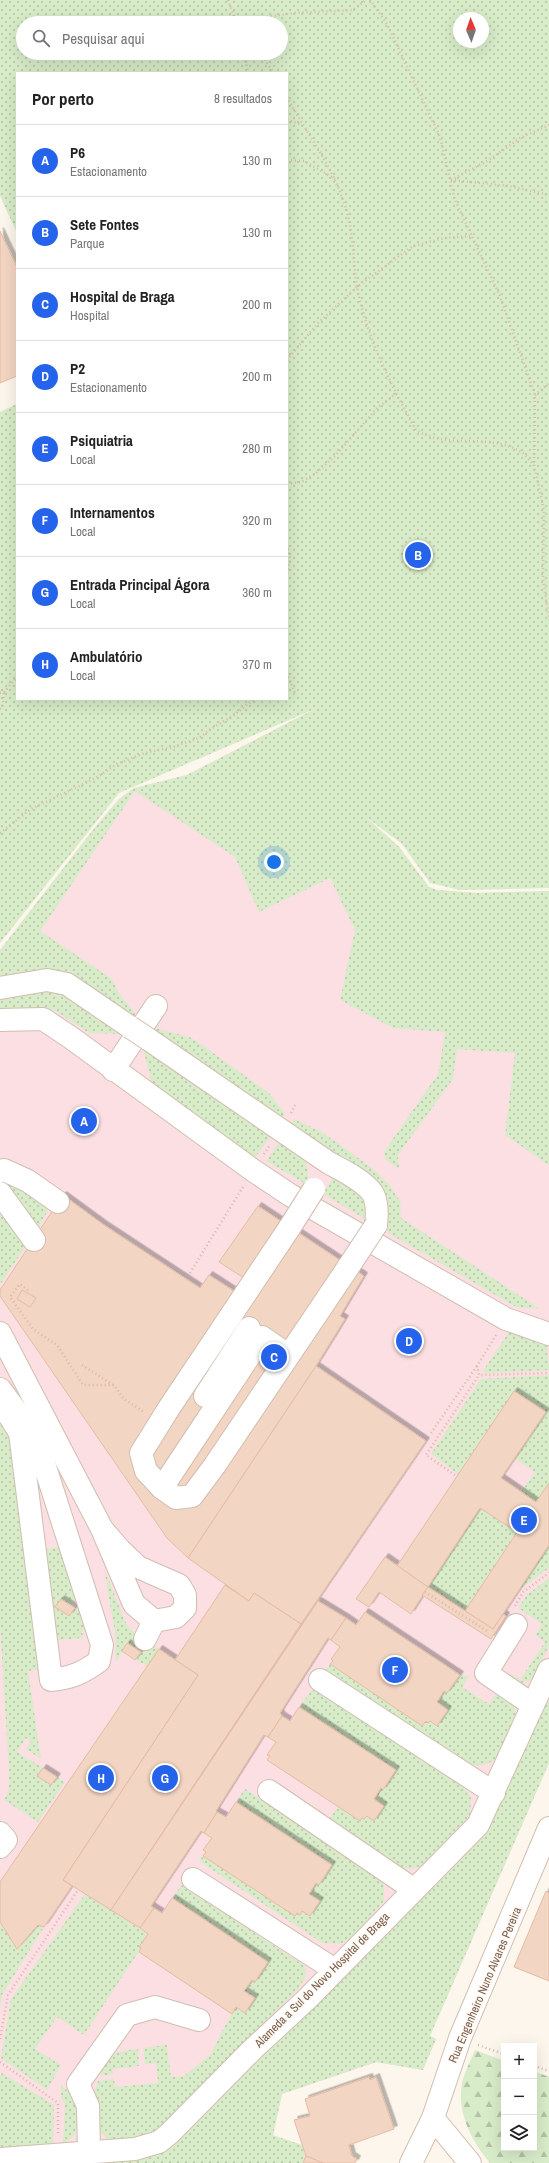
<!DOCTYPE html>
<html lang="pt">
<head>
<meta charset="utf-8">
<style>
	body { margin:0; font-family:"Archivo Narrow",sans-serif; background:#f2f2f2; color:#222 }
	.controls { position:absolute; right:12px; bottom:12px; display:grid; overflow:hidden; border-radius:0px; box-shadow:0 4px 16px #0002 }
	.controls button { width:36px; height:36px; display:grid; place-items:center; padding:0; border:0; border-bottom:1px solid #e0e0e0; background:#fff; color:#222; font:20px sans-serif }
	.compass { position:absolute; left:453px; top:12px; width:36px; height:36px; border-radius:50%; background:#fff; box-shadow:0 4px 16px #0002; rotate:358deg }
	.you { position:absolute; left:274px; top:862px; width:14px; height:14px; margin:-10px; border:3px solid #fff; border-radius:50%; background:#1a73e8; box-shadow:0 0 0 6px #1a73e833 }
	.badge { display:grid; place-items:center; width:26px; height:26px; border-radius:50%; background:#2563eb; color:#fff; font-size:13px; font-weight:700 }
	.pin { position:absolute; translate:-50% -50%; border:2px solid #fff; box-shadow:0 1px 4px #0006 }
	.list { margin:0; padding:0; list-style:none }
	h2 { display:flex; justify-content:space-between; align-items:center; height:52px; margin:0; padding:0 16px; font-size:17px }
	h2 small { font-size:13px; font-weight:400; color:#767676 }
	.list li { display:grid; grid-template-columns:26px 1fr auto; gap:12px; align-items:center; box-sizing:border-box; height:72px; padding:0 16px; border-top:1px solid #e0e0e0 }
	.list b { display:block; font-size:15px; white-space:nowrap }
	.list p { margin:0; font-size:13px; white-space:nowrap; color:#767676 }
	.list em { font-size:13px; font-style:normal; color:#767676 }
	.icon { flex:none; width:22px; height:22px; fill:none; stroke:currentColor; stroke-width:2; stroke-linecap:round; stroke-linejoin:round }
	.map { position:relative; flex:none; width:549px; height:2163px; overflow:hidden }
	.search { position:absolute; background:#fff; box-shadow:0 4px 16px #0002; left:16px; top:16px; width:272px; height:44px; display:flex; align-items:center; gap:10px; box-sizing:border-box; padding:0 14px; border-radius:22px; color:#767676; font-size:15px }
	.panel { position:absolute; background:#fff; box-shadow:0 4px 16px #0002; left:16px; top:72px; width:272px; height:628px; border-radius:0px }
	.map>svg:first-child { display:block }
</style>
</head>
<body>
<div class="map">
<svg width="549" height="2163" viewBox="0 0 549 2163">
	<defs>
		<pattern id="green-dots" width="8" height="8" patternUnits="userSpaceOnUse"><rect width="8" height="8" fill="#d8ecc9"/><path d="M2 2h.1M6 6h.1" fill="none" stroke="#b4c2a5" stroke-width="1.8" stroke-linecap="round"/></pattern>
		<pattern id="forest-firs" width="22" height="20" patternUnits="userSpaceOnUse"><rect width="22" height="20" fill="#d8ecc9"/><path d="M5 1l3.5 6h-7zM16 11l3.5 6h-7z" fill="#b4c2a5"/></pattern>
		<filter id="shadow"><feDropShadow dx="3.5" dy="-3.5" stdDeviation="0" flood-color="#0004"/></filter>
	</defs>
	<rect width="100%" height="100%" fill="#fdf6ec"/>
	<polygon fill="#fbdfe3" points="324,704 361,812 399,847 429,887 437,890 477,893 549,891 549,1763 430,2036 436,2039 423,2070 376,2062 282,2094 267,2163 0,2163 0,950 96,826 119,799 134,788 187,775"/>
	<g fill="url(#green-dots)" fill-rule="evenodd">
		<path d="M0,0H549V888L460,890L430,883L402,844L366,817L399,847L429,887L437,890L477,893L549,891V1165L505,1135L515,1053L457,1049L453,1079L398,1155L399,1169L385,1159L384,1152L438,1074L445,1032L393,1028L340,1000L355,930L330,878L259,912L235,857L135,791L40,931L112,979L118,992L135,1013L134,1018L86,986L0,979V950L96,826L119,799L134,788L187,775L317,708L119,793L0,943V412L17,404V699H287V73H17V233L0,196ZM459,18H483V42H459ZM23,23H281V53H23Z"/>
		<polygon points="57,990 124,1034 89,1033 56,1011 44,1008 0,1010 0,994"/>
		<polygon points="155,1028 192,1038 269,1093 285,1113 282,1119 153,1030"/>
		<polygon points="142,1046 273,1133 254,1159 152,1083"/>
		<polygon points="294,1119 322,1132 372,1168 387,1182 400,1201 401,1218 540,1309 516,1307 388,1233 387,1200 379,1188 291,1125"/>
		<path d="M281,1140C297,1152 314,1161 306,1184L266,1161Z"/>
		<polygon points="0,1175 50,1207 36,1231 9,1189 0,1179"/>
		<polygon points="334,1176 350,1184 366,1202 367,1220 323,1194"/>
		<polygon points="0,1209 25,1247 0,1285"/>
		<polygon points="509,1332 547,1345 549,1370 486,1373 483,1371"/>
		<polygon points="549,1375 549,1483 536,1502 521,1492 535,1472 515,1459 546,1412 514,1391 458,1474 431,1454 481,1379"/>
		<polygon points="0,1412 12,1434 16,1465 38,1670 28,1671 41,1759 26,1749 31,1742 26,1738 17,1752 43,1768 37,1776 51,1785 57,1777 65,1782 38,1822 4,1800 9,1790 9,1771 0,1625"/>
		<polygon points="480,1508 517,1532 465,1611 428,1587"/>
		<polygon points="57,1537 79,1593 71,1605 61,1599 55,1607 69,1616 81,1598 91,1628 82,1630 83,1638 58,1640 46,1549 59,1547"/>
		<polygon points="549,1545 549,1568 518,1591"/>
		<polygon points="104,1568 124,1619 129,1628 159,1649 148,1666 135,1660 140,1652 127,1643 116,1662 115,1633"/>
		<polygon points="549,1578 549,1645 535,1676 529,1681 516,1684 509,1677 510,1673 520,1680 545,1642 535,1635 542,1624 518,1608 527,1595"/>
		<path d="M330,1664L422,1726L426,1721L428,1723L430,1721L438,1725L448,1710L437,1702L444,1691L447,1693L460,1675L469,1676L462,1687L489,1704L497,1693L511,1702L517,1713C507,1739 504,1769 470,1765L326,1670Z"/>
		<polygon points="313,1689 461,1783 471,1798 470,1815 422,1866 409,1869 396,1866 327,1822 338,1807 360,1821 367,1816 374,1821 384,1806 374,1799 381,1788 383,1789 396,1770 299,1707"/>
		<polygon points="549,1692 549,1763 430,2036 436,2039 423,2070 376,2062 282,2094 273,2135 302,2145 306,2156 303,2163 64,2163 156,2154 169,2149 487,1825 496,1813"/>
		<polygon points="245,1789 382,1877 384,1888 384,1901 351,1939 339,1944 322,1943 199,1861 203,1856 295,1916 297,1913 300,1915 302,1911 310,1916 320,1901 309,1894 316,1883 319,1885 332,1865 236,1802"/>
		<path d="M182,1885L305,1966L306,1976L298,1989L152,2136C141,2138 118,2143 109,2139C97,2133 91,2108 93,2096C94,2091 97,2086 98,2081L114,2079L115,2087L158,2083L156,2063L145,2064L143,2048L167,2045L171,2077L184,2076L211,2054L222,2031L236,2007L245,2013L255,1998L244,1991L268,1962L172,1898Z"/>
		<polygon points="85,1894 148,1934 140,1947 141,1948 84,2035 57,2017 35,2049 61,2065 47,2090 1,2058 11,1999"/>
		<polygon points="0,1922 17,1949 38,1925 44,1927 2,1995 0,2008"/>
		<path d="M138,2049L139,2066L112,2069L113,2074L100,2076C109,2053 114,2052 138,2049Z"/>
		<polygon points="2,2073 54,2105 53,2145 0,2149 0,2076"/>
		<polygon points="61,2086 74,2095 79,2107 79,2123 74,2136 63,2144 65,2104 61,2098"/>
	</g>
	<path fill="url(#forest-firs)" d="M475,2050L504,2061V2148H534V2071L549,2077V2163H490C471,2140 455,2110 463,2079C466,2069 471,2060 475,2050Z"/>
	<g fill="#f3d5c3" stroke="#e6bba3" filter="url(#shadow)">
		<polygon points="0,231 17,267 17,376 0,383"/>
		<polygon points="63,1195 104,1225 200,1288 209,1275 234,1291 244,1278 219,1262 258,1206 364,1276 340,1316 345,1319 316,1366 188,1558 167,1538 0,1296 0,1290"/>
		<polygon points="22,1290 36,1298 30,1307 17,1299"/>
		<polygon points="316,1366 426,1441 301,1624 254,1593 249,1601 188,1558"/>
		<polygon points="514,1391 546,1412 501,1478 536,1502 549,1483 549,1545 493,1629 465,1611 517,1532 480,1508 428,1587 397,1566"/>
		<polygon points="385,1557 428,1587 411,1614 379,1592 369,1607 356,1599"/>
		<polygon points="225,1585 249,1601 254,1593 301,1624 111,1910 63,1880 198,1675 175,1660"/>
		<polygon points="428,1587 493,1629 503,1614 506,1616 491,1639 422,1595"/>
		<polygon points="61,1599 75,1608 69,1616 55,1607"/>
		<polygon points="318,1601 346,1618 331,1640 328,1638 280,1713 282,1716 268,1737 264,1735 216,1811 217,1812 204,1833 201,1831 151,1906 154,1908 140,1928 111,1910"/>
		<polygon points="365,1612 460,1675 447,1693 444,1691 437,1702 448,1710 437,1726 430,1721 428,1723 426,1721 422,1726 330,1664 333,1661 331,1659 340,1647 331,1640 346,1618 356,1625"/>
		<polygon points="127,1643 141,1652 135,1660 122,1651"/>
		<polygon points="159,1649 198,1675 63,1880 72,1886 44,1927 38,1925 17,1949 0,1922 0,1882"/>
		<polygon points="299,1707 396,1770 383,1790 381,1788 374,1799 384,1806 374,1821 367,1816 364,1819 362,1818 360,1821 267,1760 270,1756 267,1755 276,1742 268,1737 282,1716 290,1721"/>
		<polygon points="43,1768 57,1777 51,1785 37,1776"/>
		<polygon points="236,1802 332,1865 319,1885 316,1883 309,1894 320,1901 310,1916 302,1911 300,1915 297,1913 295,1916 203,1856 206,1852 203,1850 212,1838 204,1833 217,1812 226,1817"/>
		<polygon points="546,1891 549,1893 549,1981 514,1967"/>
		<polygon points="172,1898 268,1962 255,1982 252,1980 244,1991 255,1998 245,2013 236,2007 232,2014 139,1952 141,1948 139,1947 148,1934 140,1928 154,1908 162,1913"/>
		<polygon points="369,2077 370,2080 376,2077 394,2129 349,2145 352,2156 357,2159 355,2163 323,2163 306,2156 294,2120 310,2116 305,2099"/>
		<polygon points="306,2156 323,2163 303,2163"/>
	</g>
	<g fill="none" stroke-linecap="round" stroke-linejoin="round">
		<defs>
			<g id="minor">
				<polyline points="0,988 47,980 67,984 130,1027"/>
				<polyline points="0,1020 43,1019 70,1037 254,1171 290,1195 506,1319 549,1334"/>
				<path d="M148,1039L329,1163C342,1170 365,1181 373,1194C378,1203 377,1216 376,1225"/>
				<polyline points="113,1070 156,1006"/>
				<polyline points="0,1171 4,1170 28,1181 58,1202"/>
				<polyline points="0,1193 34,1240"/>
				<polyline points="290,1227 169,1408 141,1453 146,1471 162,1488 176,1498 192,1496 215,1465 349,1266"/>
				<polyline points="0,1333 102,1529 134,1604 154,1621 176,1617 185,1608 185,1595 179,1585 138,1567 120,1550 102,1529"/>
				<path d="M0,1389L20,1416L39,1448L102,1645L99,1661C83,1673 71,1678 51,1680L20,1433L0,1401"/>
				<polyline points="205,1396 249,1328"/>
				<polyline points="162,1488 262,1337 288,1355"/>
				<polyline points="516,1625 486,1673 533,1705"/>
				<polyline points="145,1639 154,1621"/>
				<polyline points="320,1680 494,1793"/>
				<polyline points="269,1791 413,1889"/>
				<polyline points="0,1833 6,1840 0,1847"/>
				<polyline points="193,1879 335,1970"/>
				<polyline points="433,2118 470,2163"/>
				<polyline points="89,2152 88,2106 78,2084 127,2015 155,2007 199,2020"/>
				<polyline points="0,2159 135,2149 159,2142 169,2134 252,2050 306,2000 478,1825 549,1670"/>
				<polyline points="411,2163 433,2118 460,2038 549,1828"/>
			</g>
		</defs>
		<use href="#minor" stroke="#d1beb0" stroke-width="24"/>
		<g stroke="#d9b8a5" stroke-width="2.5" stroke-dasharray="1 3" stroke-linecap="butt">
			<polyline points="228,0 237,23"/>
			<polyline points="370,0 387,24 440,137 455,200 500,296 535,395 534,465 544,510 543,578 549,620"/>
			<polyline points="248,23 263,17 295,13 353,10 366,0"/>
			<polyline points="244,53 248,73"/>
			<polyline points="260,53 274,73"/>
			<path d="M287,97C308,136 335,169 347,212C354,237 353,263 357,287C367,339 391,385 416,430C447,450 489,432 521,452C526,455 530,461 534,465"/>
			<polyline points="287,120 302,125"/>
			<polyline points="287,160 304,161 335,179"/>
			<polyline points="451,180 489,160 520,138 549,125"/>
			<polyline points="451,180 509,186 549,195"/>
			<polyline points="287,360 318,323 357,287 413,246 445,238 472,236"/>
			<polyline points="535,395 549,383"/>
			<polyline points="287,484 301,482 315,474 335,456 377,408 397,393"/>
			<polyline points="287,545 290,558 287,574"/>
			<polyline points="287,673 295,693"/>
			<polyline points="0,693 4,692 17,677"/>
			<polyline points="0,709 3,705 4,692"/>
			<polyline points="0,833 31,809 96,778 117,764 145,753 173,747 199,738 212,728 233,716 254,699"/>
			<polyline points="291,1113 296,1103"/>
			<polyline points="264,1154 270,1145"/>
			<polyline points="190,1273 243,1187"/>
			<polyline points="28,1290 20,1284 10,1297 33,1329 57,1345 83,1385 114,1385 124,1399 144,1412"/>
			<polyline points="496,1335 477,1366 479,1375 549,1373"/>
			<polyline points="82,1365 113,1385"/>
			<polyline points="431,1433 477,1366"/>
			<polyline points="455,1475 426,1455 479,1375"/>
			<polyline points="425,1592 489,1632"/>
			<polyline points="515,1606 523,1592 549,1573"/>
			<polyline points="0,2039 8,1995 78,1890"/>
			<polyline points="478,2045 504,2054"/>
			<polyline points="0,2062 58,2103 58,2135"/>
			<polyline points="534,2066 549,2071"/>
		</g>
		<use href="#minor" stroke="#fff" stroke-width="22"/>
		<defs>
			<g id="minor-bridge">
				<polyline points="130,1027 148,1039"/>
				<polyline points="290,1227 314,1189"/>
				<polyline points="349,1266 376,1225"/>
			</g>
		</defs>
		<use href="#minor-bridge" stroke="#d1beb0" stroke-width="24" stroke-linecap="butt"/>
		<use href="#minor-bridge" stroke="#fff" stroke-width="22"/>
	</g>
	<g text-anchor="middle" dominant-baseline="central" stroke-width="3" stroke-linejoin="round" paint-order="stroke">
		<g font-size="12" fill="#7a5c4d" stroke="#fffaf3">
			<text transform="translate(322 1980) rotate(-45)">Alameda a Sul do Novo Hospital de Braga</text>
			<text transform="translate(485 1985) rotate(-67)">Rua Engenheiro Nuno Alvares Pereira</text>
		</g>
	</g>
</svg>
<div class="controls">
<button>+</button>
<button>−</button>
<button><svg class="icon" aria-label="layers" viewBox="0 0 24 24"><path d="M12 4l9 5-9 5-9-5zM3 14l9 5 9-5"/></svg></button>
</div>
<svg class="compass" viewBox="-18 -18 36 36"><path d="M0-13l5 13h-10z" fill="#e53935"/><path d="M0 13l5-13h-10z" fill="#767676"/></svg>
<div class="you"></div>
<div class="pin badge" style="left:84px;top:1121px">A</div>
<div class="pin badge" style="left:418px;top:555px">B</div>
<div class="pin badge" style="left:274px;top:1357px">C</div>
<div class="pin badge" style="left:409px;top:1341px">D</div>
<div class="pin badge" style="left:524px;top:1520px">E</div>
<div class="pin badge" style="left:395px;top:1670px">F</div>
<div class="pin badge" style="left:165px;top:1778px">G</div>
<div class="pin badge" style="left:101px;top:1778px">H</div>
<div class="search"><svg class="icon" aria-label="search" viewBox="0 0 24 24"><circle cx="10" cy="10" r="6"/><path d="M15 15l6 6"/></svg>Pesquisar aqui</div>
<section class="panel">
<h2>Por perto<small>8 resultados</small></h2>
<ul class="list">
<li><span class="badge">A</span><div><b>P6</b><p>Estacionamento</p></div><em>130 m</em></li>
<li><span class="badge">B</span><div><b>Sete Fontes</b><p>Parque</p></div><em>130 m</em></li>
<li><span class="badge">C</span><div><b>Hospital de Braga</b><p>Hospital</p></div><em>200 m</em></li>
<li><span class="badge">D</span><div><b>P2</b><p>Estacionamento</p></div><em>200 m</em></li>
<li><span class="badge">E</span><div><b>Psiquiatria</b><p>Local</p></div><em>280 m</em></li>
<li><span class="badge">F</span><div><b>Internamentos</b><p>Local</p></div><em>320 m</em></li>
<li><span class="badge">G</span><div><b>Entrada Principal Ágora</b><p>Local</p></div><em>360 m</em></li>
<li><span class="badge">H</span><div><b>Ambulatório</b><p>Local</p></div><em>370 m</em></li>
</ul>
</section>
</div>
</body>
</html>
